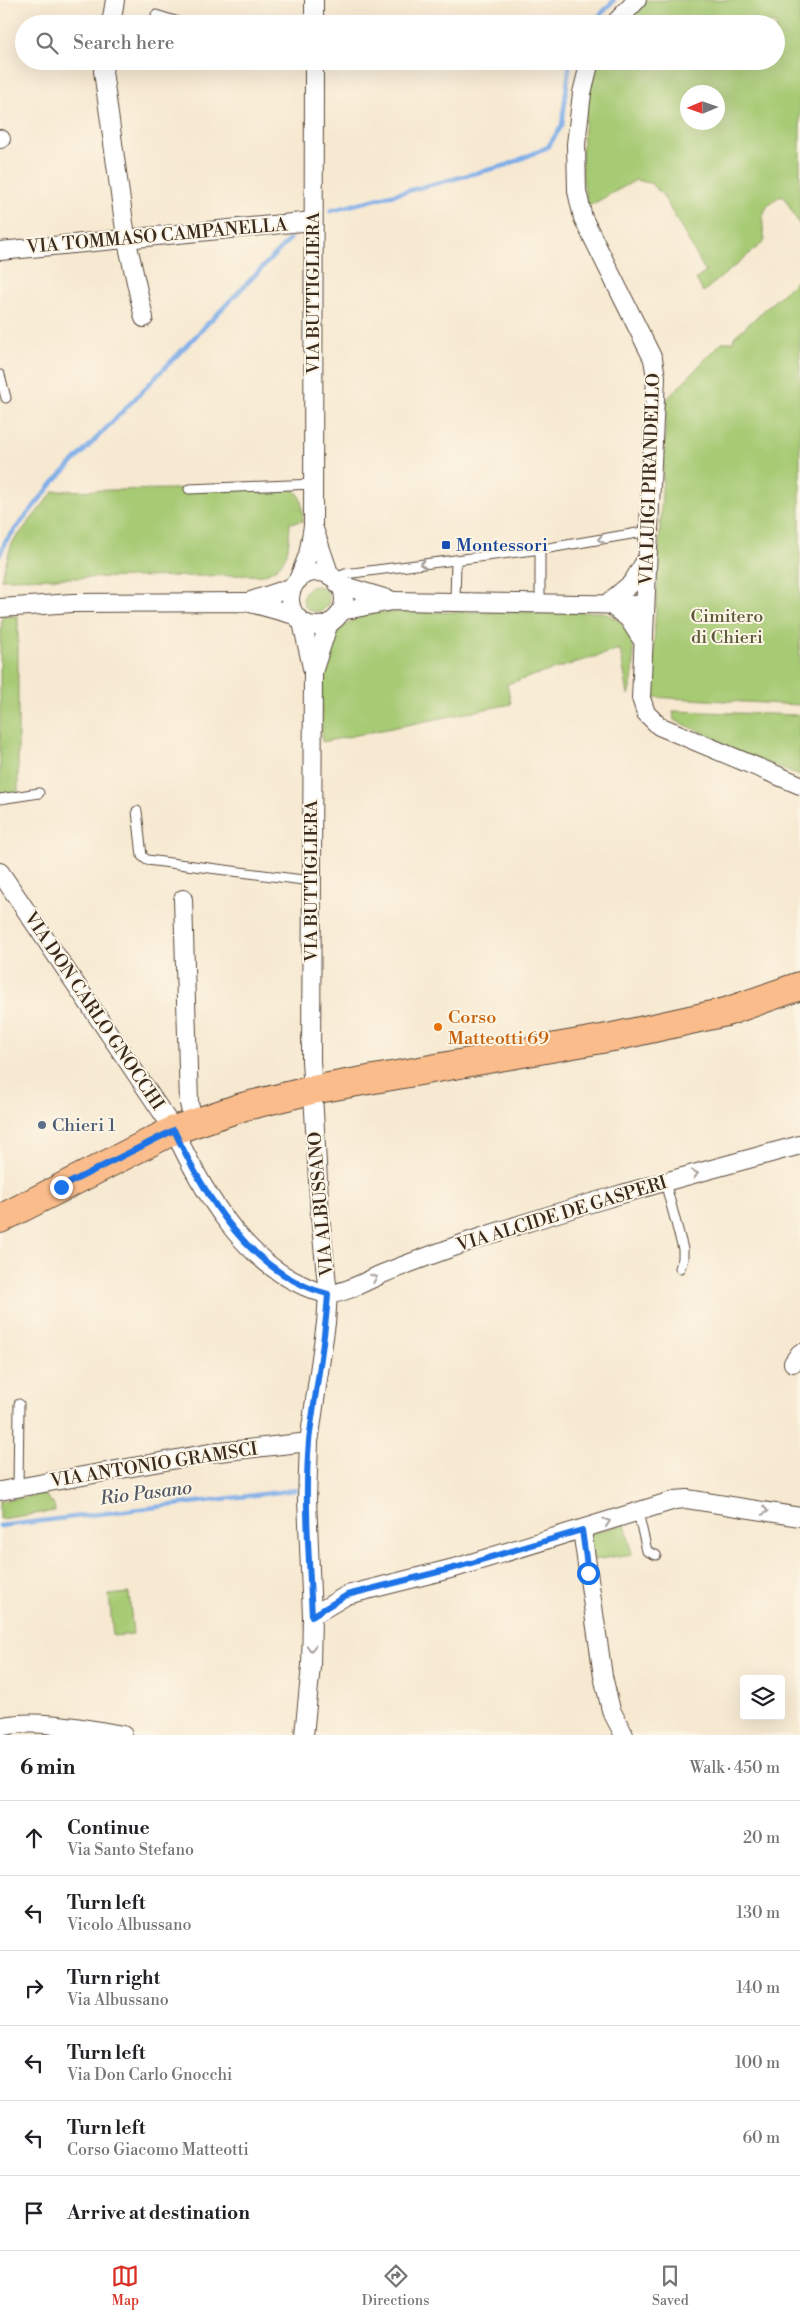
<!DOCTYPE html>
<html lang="en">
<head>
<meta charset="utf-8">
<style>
	body { margin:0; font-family:"Libre Bodoni",serif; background:#f6f6f6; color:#202124 }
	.controls { position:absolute; right:15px; bottom:15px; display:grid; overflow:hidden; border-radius:5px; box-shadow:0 5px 20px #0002 }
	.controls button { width:45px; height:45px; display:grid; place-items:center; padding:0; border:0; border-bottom:1px solid #e0e0e0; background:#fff; color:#202124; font:25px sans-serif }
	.compass { position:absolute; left:680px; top:85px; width:45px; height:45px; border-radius:50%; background:#fff; box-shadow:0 5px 20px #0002; rotate:268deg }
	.stop { position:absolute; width:15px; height:15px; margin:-11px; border:4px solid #1a73e8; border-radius:50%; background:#fff }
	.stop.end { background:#1a73e8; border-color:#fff; box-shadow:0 1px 5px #0008 }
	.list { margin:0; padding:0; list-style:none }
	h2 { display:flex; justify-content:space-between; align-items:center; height:65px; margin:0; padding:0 20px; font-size:21px }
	h2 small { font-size:16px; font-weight:400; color:#757577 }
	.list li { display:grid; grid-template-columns:32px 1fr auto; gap:15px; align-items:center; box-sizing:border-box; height:75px; padding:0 20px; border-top:1px solid #e0e0e0 }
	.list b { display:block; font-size:19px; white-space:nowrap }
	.list p { margin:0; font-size:16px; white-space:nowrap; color:#757577 }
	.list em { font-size:16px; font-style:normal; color:#757577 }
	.icon { flex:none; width:28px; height:28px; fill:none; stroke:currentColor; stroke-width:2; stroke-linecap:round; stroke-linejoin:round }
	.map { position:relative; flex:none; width:800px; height:1735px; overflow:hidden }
	.search { position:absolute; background:#fff; box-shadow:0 5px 20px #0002; left:15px; right:15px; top:15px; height:55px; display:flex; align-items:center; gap:12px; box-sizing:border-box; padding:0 18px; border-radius:28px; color:#757577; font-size:19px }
	.sheet { height:515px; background:#fff }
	nav { display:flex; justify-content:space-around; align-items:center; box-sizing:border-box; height:70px; border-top:1px solid #e0e0e0; background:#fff; font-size:14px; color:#757577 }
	nav a { display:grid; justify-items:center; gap:2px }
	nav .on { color:#d93025 }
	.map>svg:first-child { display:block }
</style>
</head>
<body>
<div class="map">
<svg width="800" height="1735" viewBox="0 0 800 1735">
	<rect width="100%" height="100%" fill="#fcf5e5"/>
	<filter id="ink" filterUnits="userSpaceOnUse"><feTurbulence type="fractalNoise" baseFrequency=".02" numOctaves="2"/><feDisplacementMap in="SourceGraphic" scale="10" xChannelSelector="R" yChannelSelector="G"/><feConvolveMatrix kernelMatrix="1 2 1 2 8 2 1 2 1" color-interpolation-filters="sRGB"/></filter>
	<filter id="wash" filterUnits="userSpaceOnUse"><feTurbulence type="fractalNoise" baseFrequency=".0096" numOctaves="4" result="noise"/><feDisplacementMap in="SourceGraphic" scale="20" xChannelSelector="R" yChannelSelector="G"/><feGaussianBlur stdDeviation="1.12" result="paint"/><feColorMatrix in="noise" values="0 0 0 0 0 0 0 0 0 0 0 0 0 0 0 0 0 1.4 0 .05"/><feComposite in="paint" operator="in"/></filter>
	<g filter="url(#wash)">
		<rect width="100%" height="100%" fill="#f7e9d1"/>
		<g fill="#a7ca74" stroke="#717a49" fill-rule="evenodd">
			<path d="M647,0H800V226L783,195C760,206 761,218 765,241L703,292L696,279L706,272L662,194L650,183L636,180L589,206C573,162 588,107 595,61H776V24H622ZM688,92H718V122H688Z"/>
			<polygon points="800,278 800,705 651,697 667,399 722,342 733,342 734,337"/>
			<path d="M288,487C303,491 302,506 303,521L290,523C288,549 291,564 263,575L1,579L12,543L54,491Z"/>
			<circle cx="316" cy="599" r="13"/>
			<path d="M391,612H603C611,616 621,621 626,628C637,645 635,677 628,695L620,649L507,684L511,704L322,742C322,700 311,636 360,617C369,613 381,613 391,612Z"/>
			<polygon points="2,615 18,616 18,796 0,799 0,645"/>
			<polygon points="673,711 799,715 800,776 704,739 706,734 674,720"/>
			<polygon points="44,1494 54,1505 55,1511 0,1519 0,1501"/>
			<polygon points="625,1524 632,1554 594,1560 586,1535"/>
			<polygon points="129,1593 133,1634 113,1636 109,1595"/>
		</g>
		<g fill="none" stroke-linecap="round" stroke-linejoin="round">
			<g stroke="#7eade8" stroke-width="4.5">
				<polyline points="592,24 614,0"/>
				<polyline points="330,211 507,165 548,147 562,125 570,61"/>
				<polyline points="0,555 5,542 52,484 290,239"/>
				<polyline points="0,1526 296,1490"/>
			</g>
		</g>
	</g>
	<g filter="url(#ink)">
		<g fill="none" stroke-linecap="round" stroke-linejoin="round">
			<defs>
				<g id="service">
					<polyline points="156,15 185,24"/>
					<polyline points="0,375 6,398"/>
					<polyline points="189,489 314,484"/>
					<polyline points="540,549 540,602"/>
					<polyline points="335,579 345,574 549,548 649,531"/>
					<polyline points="455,601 456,560"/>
					<polyline points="0,799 39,793"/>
					<polyline points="137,811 142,856 147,860 311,881"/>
					<polyline points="665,1182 683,1249 683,1259 680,1268"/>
					<polyline points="18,1489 19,1404"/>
					<polyline points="638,1512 647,1551 656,1555"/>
				</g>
				<g id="minor">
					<polyline points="111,24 115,0"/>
					<polyline points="314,24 314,0"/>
					<polyline points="614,24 637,0"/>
					<polyline points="105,61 103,71 126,237 144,318"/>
					<polyline points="590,61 582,93 576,144 577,191 583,218 653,359 656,377 641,698 646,713 659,726 800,785"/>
					<polyline points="0,139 1,139"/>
					<polyline points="0,251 313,221"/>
					<polyline points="314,529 330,576"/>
					<circle cx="317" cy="599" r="27"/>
					<polyline points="298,580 308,555 313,526 314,61"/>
					<polyline points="338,584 391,600"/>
					<polyline points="248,602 293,587"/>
					<polyline points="0,608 72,603 247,602 295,615"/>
					<polyline points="341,611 392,601 644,605"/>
					<polyline points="302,622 313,672 311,1060 320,1216 328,1294 326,1323 309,1442 307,1500 312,1616 311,1666 304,1735"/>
					<polyline points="643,641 628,618 608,603 632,583 646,560"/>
					<polyline points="313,672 329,623"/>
					<path d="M0,872L174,1130C201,1189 242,1259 304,1286C311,1289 321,1294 329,1294C346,1293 366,1281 382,1274C411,1262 440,1252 470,1241C579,1204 690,1175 800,1145"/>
					<polyline points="183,899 189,1103 193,1122"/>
					<polyline points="793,1363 800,1353"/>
					<polyline points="0,1491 210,1453 309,1442"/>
					<polyline points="582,1530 603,1676 611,1710 624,1735"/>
					<polyline points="312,1616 347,1595 458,1567 675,1500 687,1499 800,1517"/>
					<path d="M0,1727C34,1718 88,1729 123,1735"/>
				</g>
				<polyline id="primary" points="0,1219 174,1130 242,1107 312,1090 613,1037 726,1012 800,986"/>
			</defs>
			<use href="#service" stroke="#574739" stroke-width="11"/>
			<use href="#minor" stroke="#574739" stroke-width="20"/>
			<use href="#primary" stroke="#574739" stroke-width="30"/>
			<use href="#service" stroke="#fff" stroke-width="9"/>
			<use href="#minor" stroke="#fff" stroke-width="18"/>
			<use href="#primary" stroke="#f9bc8a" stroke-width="28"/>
		</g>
		<defs><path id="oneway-chevron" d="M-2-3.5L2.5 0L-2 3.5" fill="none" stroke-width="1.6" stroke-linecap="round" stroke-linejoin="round" transform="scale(1.25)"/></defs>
		<g stroke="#a79f9a">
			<use href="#oneway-chevron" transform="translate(601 539) rotate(170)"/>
			<use href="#oneway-chevron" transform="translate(423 564) rotate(173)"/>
			<use href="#oneway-chevron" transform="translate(695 1174) rotate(-15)"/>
			<use href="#oneway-chevron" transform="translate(374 1278) rotate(-22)"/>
			<use href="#oneway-chevron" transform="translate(765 1511) rotate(9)"/>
			<use href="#oneway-chevron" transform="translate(607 1522) rotate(-18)"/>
			<use href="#oneway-chevron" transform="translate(311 1648) rotate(91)"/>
		</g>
	</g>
	<g fill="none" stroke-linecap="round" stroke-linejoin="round" filter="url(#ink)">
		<path stroke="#1a73e8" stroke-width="6" d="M61,1187L174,1130C205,1197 252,1275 328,1294C325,1344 315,1392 309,1441C304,1499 309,1558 312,1616L347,1595L458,1567L582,1530L588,1573"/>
	</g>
	<rect fill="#1a4fb4" stroke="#fcf5e5" stroke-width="2" x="441" y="540" width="10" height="10" rx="2.5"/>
	<circle fill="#e8710a" stroke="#fcf5e5" stroke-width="2" cx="438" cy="1027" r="5"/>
	<circle fill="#5c6f8a" stroke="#fcf5e5" stroke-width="2" cx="42" cy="1125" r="5"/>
	<g text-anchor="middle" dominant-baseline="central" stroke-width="4" stroke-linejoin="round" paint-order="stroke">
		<g font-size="18" fill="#3b2a1e" stroke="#fcf5e5">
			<text transform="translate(157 236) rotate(-5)">VIA TOMMASO CAMPANELLA</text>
			<text transform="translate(313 293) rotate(-90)">VIA BUTTIGLIERA</text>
			<text transform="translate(650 479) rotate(-88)">VIA LUIGI PIRANDELLO</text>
			<text transform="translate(311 881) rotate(-90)">VIA BUTTIGLIERA</text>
			<text transform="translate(94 1011) rotate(56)">VIA DON CARLO GNOCCHI</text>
			<text transform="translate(321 1204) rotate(-95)">VIA ALBUSSANO</text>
			<text transform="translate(562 1214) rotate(-17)">VIA ALCIDE DE GASPERI</text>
			<text transform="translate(154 1465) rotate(-9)">VIA ANTONIO GRAMSCI</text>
		</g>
		<g font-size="18" fill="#164399" stroke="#fcf5e5" text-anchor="start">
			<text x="456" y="545">Montessori</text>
		</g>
		<g font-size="18" fill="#5b5a38" stroke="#fcf5e5">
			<text x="727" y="616">Cimitero<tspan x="727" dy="21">di Chieri</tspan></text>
		</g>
		<g font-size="18" fill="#c56008" stroke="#fcf5e5" text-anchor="start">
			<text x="448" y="1017">Corso<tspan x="448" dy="21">Matteotti 69</tspan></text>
		</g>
		<g font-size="18" fill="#4e5e75" stroke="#fcf5e5" text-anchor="start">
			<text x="52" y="1125">Chieri 1</text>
		</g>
		<g font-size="19" font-style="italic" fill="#525865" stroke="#fcf5e5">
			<text transform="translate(146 1493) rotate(-7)">Rio Pasano</text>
		</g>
	</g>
</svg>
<div class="controls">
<button><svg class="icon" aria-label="layers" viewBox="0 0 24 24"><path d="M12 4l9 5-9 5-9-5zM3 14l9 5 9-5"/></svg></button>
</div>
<svg class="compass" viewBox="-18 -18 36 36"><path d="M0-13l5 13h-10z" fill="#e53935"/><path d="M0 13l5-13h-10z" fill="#757577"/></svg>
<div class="stop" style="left:588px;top:1573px"></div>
<div class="stop end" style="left:61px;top:1187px"></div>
<div class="search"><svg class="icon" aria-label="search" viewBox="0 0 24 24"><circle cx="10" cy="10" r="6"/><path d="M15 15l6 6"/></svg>Search here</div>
</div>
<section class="sheet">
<h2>6 min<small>Walk · 450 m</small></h2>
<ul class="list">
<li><svg class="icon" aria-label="ahead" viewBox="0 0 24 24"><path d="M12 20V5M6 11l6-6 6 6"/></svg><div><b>Continue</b><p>Via Santo Stefano</p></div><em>20 m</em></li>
<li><svg class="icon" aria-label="left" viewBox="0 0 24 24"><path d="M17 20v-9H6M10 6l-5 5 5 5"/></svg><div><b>Turn left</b><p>Vicolo Albussano</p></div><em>130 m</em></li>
<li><svg class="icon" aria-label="right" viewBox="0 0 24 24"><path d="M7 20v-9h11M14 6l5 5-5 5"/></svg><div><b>Turn right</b><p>Via Albussano</p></div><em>140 m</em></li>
<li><svg class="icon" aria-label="left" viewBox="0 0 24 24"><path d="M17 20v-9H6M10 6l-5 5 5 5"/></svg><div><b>Turn left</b><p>Via Don Carlo Gnocchi</p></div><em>100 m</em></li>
<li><svg class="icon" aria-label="left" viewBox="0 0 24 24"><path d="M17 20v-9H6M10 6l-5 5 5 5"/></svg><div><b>Turn left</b><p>Corso Giacomo Matteotti</p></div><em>60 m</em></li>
<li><svg class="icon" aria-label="arrive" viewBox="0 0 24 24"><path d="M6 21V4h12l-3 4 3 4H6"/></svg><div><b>Arrive at destination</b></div></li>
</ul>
</section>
<nav>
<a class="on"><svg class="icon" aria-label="map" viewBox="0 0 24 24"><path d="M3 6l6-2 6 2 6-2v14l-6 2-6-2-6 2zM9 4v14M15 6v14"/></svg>Map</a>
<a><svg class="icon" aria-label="directions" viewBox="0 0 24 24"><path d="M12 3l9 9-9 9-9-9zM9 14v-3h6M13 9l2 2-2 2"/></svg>Directions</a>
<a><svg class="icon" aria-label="saved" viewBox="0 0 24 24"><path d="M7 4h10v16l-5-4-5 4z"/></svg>Saved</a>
</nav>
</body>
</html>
